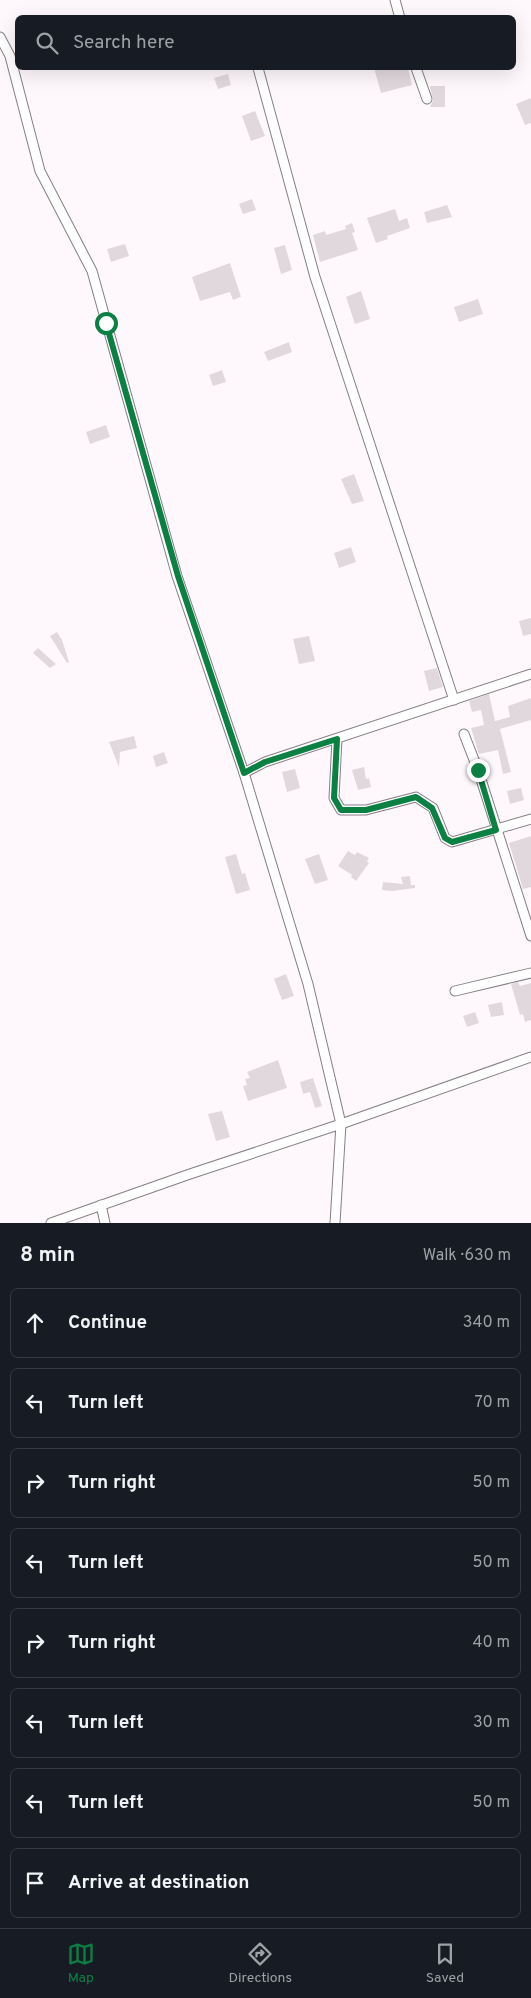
<!DOCTYPE html>
<html lang="en">
<head>
<meta charset="utf-8">
<style>
	body { margin:0; font-family:Overpass,sans-serif; background:#20242c; color:#f1f3f6 }
	.stop { position:absolute; width:15px; height:15px; margin:-11px; border:4px solid #0b8043; border-radius:50%; background:#fff }
	.stop.end { background:#0b8043; border-color:#fff; box-shadow:0 1px 5px #0008 }
	.list { margin:0; padding:0; list-style:none }
	h2 { display:flex; justify-content:space-between; align-items:center; height:65px; margin:0; padding:0 20px; font-size:21px }
	h2 small { font-size:16px; font-weight:400; color:#9ea1a6 }
	.list li { display:grid; grid-template-columns:32px 1fr auto; gap:15px; align-items:center; box-sizing:border-box; height:70px; margin:0 10px 10px; padding:0 10px; border:1px solid #363941; border-radius:8px }
	.list b { display:block; font-size:19px; white-space:nowrap }
	.list em { font-size:16px; font-style:normal; color:#9ea1a6 }
	.icon { flex:none; width:28px; height:28px; fill:none; stroke:currentColor; stroke-width:2; stroke-linecap:round; stroke-linejoin:round }
	.map { position:relative; flex:none; width:531px; height:1223px; overflow:hidden }
	.search { position:absolute; background:#171b24; box-shadow:0 5px 20px #0002; left:15px; right:15px; top:15px; height:55px; display:flex; align-items:center; gap:12px; box-sizing:border-box; padding:0 18px; border-radius:8px; color:#9ea1a6; font-size:19px }
	.sheet { height:705px; background:#171b24 }
	nav { display:flex; justify-content:space-around; align-items:center; box-sizing:border-box; height:70px; border-top:1px solid #363941; background:#171b24; font-size:14px; color:#9ea1a6 }
	nav a { display:grid; justify-items:center; gap:2px }
	nav .on { color:#0b8043 }
	.map>svg:first-child { display:block }
</style>
</head>
<body>
<div class="map">
<svg width="531" height="1223" viewBox="0 0 531 1223">
	<rect width="100%" height="100%" fill="#fef8fc"/>
	<g fill="#e1d8de">
		<polygon points="374,68 408,68 412,85 381,93"/>
		<polygon points="228,74 231,85 218,89 214,78"/>
		<polygon points="430,86 445,86 445,107 430,107 433,100"/>
		<polygon points="531,98 531,123 525,125 516,104"/>
		<polygon points="255,111 265,136 251,141 242,116"/>
		<polygon points="252,199 256,210 243,214 239,204"/>
		<polygon points="447,205 452,217 427,223 424,212"/>
		<polygon points="395,209 399,221 407,218 410,228 387,236 388,239 376,243 367,218"/>
		<polygon points="352,223 355,232 352,233 358,250 320,262 313,235 325,231 326,235 346,229 345,226"/>
		<polygon points="125,244 129,256 111,262 107,249"/>
		<polygon points="285,245 292,270 281,274 274,248"/>
		<polygon points="230,263 241,297 233,300 230,292 200,301 192,277"/>
		<polygon points="361,291 370,319 355,324 346,297"/>
		<polygon points="478,299 483,314 459,322 454,307"/>
		<polygon points="289,342 292,352 268,361 264,352"/>
		<polygon points="222,370 226,382 213,386 209,375"/>
		<polygon points="106,425 110,437 90,444 86,432"/>
		<polygon points="354,474 364,501 352,504 341,479"/>
		<polygon points="351,547 356,562 339,568 334,553"/>
		<polygon points="531,618 531,634 523,636 519,621"/>
		<polygon points="57,632 62,640 69,662 67,663 50,636"/>
		<polygon points="309,636 315,661 299,664 293,639"/>
		<polygon points="38,648 56,664 50,668 33,653"/>
		<polygon points="437,668 443,687 429,691 424,671"/>
		<polygon points="489,694 495,721 510,717 508,706 531,698 531,720 500,729 511,772 503,774 498,750 479,754 471,728 484,725 481,710 472,712 469,701"/>
		<polygon points="134,736 137,748 120,752 119,767 109,742"/>
		<polygon points="164,752 168,763 156,767 153,756"/>
		<polygon points="364,767 366,779 369,778 371,787 358,790 352,770"/>
		<polygon points="295,769 300,788 287,792 282,772"/>
		<polygon points="521,788 524,800 510,804 507,791"/>
		<polygon points="531,836 531,887 523,889 509,843"/>
		<polygon points="348,851 355,855 357,852 369,858 367,861 369,863 356,881 351,877 352,875 338,866"/>
		<polygon points="236,854 242,874 245,873 250,890 236,894 225,857"/>
		<polygon points="319,854 328,880 315,884 305,859"/>
		<polygon points="410,876 411,885 415,885 415,888 392,891 382,890 383,882 403,884 401,877"/>
		<polygon points="286,974 294,996 282,1000 274,979"/>
		<polygon points="518,982 520,986 531,983 531,1020 525,1022 523,1014 520,1015 511,984"/>
		<polygon points="502,1002 504,1015 491,1017 488,1005"/>
		<polygon points="475,1012 479,1023 467,1027 463,1016"/>
		<polygon points="278,1060 287,1088 248,1101 243,1086 247,1085 245,1079 250,1078 247,1072"/>
		<polygon points="313,1078 322,1106 315,1108 310,1092 303,1094 300,1082"/>
		<polygon points="222,1111 230,1137 216,1141 208,1114"/>
	</g>
	<g fill="none" stroke-linecap="round" stroke-linejoin="round">
		<defs>
			<g id="minor">
				<polyline points="395,0 400,18"/>
				<polyline points="0,37 10,56 40,171 92,271 177,576 244,773 308,984 341,1124 531,1057"/>
				<polyline points="258,68 315,277 454,700"/>
				<polyline points="416,68 427,99"/>
				<polyline points="464,734 478,770 531,936"/>
				<polyline points="337,739 334,798 341,810 366,810 416,797 433,808 445,838 452,842 531,819"/>
				<polyline points="244,773 265,762 531,674"/>
				<polyline points="455,991 531,973"/>
				<polyline points="101,1205 105,1223"/>
				<polyline points="51,1223 190,1174 341,1124 335,1223"/>
			</g>
		</defs>
		<use href="#minor" stroke="#867e84" stroke-width="11"/>
		<use href="#minor" stroke="#fff" stroke-width="9"/>
	</g>
	<g fill="none" stroke-linecap="round" stroke-linejoin="round">
		<polyline stroke="#0b8043" stroke-width="6" points="106,323 178,576 244,773 265,762 337,739 334,798 341,810 366,810 416,797 432,808 445,838 452,842 496,830 478,770"/>
	</g>
</svg>
<div class="stop" style="left:106px;top:323px"></div>
<div class="stop end" style="left:478px;top:770px"></div>
<div class="search"><svg class="icon" aria-label="search" viewBox="0 0 24 24"><circle cx="10" cy="10" r="6"/><path d="M15 15l6 6"/></svg>Search here</div>
</div>
<section class="sheet">
<h2>8 min<small>Walk · 630 m</small></h2>
<ul class="list">
<li><svg class="icon" aria-label="ahead" viewBox="0 0 24 24"><path d="M12 20V5M6 11l6-6 6 6"/></svg><div><b>Continue</b></div><em>340 m</em></li>
<li><svg class="icon" aria-label="left" viewBox="0 0 24 24"><path d="M17 20v-9H6M10 6l-5 5 5 5"/></svg><div><b>Turn left</b></div><em>70 m</em></li>
<li><svg class="icon" aria-label="right" viewBox="0 0 24 24"><path d="M7 20v-9h11M14 6l5 5-5 5"/></svg><div><b>Turn right</b></div><em>50 m</em></li>
<li><svg class="icon" aria-label="left" viewBox="0 0 24 24"><path d="M17 20v-9H6M10 6l-5 5 5 5"/></svg><div><b>Turn left</b></div><em>50 m</em></li>
<li><svg class="icon" aria-label="right" viewBox="0 0 24 24"><path d="M7 20v-9h11M14 6l5 5-5 5"/></svg><div><b>Turn right</b></div><em>40 m</em></li>
<li><svg class="icon" aria-label="left" viewBox="0 0 24 24"><path d="M17 20v-9H6M10 6l-5 5 5 5"/></svg><div><b>Turn left</b></div><em>30 m</em></li>
<li><svg class="icon" aria-label="left" viewBox="0 0 24 24"><path d="M17 20v-9H6M10 6l-5 5 5 5"/></svg><div><b>Turn left</b></div><em>50 m</em></li>
<li><svg class="icon" aria-label="arrive" viewBox="0 0 24 24"><path d="M6 21V4h12l-3 4 3 4H6"/></svg><div><b>Arrive at destination</b></div></li>
</ul>
</section>
<nav>
<a class="on"><svg class="icon" aria-label="map" viewBox="0 0 24 24"><path d="M3 6l6-2 6 2 6-2v14l-6 2-6-2-6 2zM9 4v14M15 6v14"/></svg>Map</a>
<a><svg class="icon" aria-label="directions" viewBox="0 0 24 24"><path d="M12 3l9 9-9 9-9-9zM9 14v-3h6M13 9l2 2-2 2"/></svg>Directions</a>
<a><svg class="icon" aria-label="saved" viewBox="0 0 24 24"><path d="M7 4h10v16l-5-4-5 4z"/></svg>Saved</a>
</nav>
</body>
</html>
